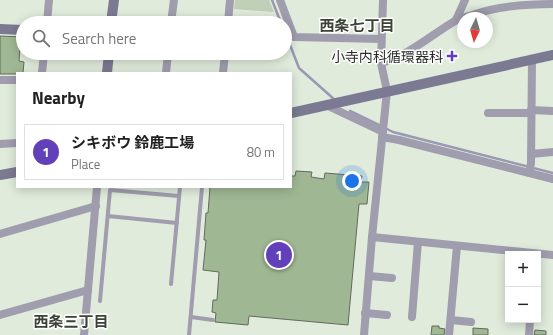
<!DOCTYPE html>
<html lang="en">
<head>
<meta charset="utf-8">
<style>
	body { margin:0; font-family:"Titillium Web","Noto Sans JP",sans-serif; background:#f2f2f2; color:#222 }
	.controls { position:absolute; right:12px; bottom:12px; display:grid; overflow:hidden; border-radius:0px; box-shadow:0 2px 10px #0003 }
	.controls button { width:36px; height:36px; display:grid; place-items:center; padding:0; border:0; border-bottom:1px solid #e0e0e0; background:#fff; color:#222; font:20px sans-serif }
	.compass { position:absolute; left:457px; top:12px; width:36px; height:36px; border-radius:50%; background:#fff; box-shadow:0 2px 10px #0003; rotate:185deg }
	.you { position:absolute; left:352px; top:181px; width:14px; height:14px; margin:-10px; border:3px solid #fff; border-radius:50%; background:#1a73e8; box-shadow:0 0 0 6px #1a73e833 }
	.badge { display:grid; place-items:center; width:26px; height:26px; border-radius:50%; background:#6240b9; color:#fff; font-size:13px; font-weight:700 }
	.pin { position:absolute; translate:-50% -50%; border:2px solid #fff; box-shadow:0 1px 4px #0006 }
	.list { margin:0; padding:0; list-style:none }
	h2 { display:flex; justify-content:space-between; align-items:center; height:52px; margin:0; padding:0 16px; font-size:17px }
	h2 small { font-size:13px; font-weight:400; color:#767676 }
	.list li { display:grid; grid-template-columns:26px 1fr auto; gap:12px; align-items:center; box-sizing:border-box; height:56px; margin:0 8px 8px; padding:0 8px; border:1px solid #e0e0e0; border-radius:0px }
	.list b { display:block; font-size:15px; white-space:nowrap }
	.list p { margin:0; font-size:13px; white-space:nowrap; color:#767676 }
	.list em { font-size:13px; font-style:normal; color:#767676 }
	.icon { flex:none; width:22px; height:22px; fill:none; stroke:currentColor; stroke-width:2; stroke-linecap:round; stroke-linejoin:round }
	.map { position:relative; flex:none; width:553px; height:335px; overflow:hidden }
	.search { position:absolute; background:#fff; box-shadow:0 2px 10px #0003; left:16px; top:16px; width:276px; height:44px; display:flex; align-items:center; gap:10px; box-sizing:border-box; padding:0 14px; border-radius:22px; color:#767676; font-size:15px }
	.panel { position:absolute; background:#fff; box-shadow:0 2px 10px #0003; left:16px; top:72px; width:276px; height:116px; border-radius:0px }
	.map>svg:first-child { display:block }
</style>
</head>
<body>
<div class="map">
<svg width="553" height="335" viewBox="0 0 553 335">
	<rect width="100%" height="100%" fill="#e0ebdb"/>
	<polygon fill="#bfcfb8" points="235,0 269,0 274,12 234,9"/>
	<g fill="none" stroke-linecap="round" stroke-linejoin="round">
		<g stroke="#9a98b3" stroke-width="2.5">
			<polyline points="272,0 281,23"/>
			<polyline points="285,32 299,68 335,100"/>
			<polyline points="350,111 381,126"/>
			<polyline points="385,128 393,132 553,173"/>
		</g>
	</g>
	<g fill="#9fb793" stroke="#626b5d">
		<polygon points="0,36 23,37 23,48 20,47 19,61 24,62 23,73 17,73 17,74 0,74"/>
		<polygon points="296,171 312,172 311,177 324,179 325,173 362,176 361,182 369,182 367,204 359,204 348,325 249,316 248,325 215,322 216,313 212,312 213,300 217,300 219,272 203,270 206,240 204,240 206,213 208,213 210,187 291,187 291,176 295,176"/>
		<polygon points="432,326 439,326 439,328 445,329 444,335 431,335"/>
		<polygon points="473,328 488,329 488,335 473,335"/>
		<polygon points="535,330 546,331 546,335 534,335"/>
	</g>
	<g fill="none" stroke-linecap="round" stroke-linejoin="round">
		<g stroke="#9f9dae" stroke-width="4">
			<polyline points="108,216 177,223"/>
			<polyline points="171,284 180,187"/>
			<polyline points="100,301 110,190 179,196"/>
			<polyline points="191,317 213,320"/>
			<polyline points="189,335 202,187"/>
		</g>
		<g stroke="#9f9dae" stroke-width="8">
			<polyline points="280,0 294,37 381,39"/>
			<polyline points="456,20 465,0"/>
			<polyline points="47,23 49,0"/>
			<polyline points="171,23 174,0"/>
			<polyline points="228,23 230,0"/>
			<path d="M381,63C408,56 431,35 455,21C460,18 466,17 472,15C498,6 525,4 553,4"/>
			<polyline points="42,73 44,53"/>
			<polyline points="166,73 168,53"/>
			<polyline points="223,73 225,53"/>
			<polyline points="0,80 17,80"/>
			<polyline points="326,105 383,132"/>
			<polyline points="531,110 553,111"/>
			<polyline points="488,113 531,113"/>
			<polyline points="382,137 399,140 553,179"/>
			<polyline points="0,144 17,143"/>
			<polyline points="531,154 553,152"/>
			<polyline points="529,173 531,163 532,59"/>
			<polyline points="0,234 96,206"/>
			<polyline points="372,237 553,255"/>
			<polyline points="369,276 392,278"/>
			<polyline points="365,313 387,315"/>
			<polyline points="0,315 88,290"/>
			<polyline points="412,317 418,242"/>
			<polyline points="451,320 471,322"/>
			<polyline points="84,335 97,187"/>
			<polyline points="364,335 372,237 387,91 381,63 383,0"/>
			<polyline points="449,335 457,246"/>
			<polyline points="529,335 530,320"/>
		</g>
		<g stroke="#7c7992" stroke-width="10">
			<polyline points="111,23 114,0"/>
			<polyline points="0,29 23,30"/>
			<polyline points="107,73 109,53"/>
			<polyline points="291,113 553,55"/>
			<polyline points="0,175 17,172"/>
		</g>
	</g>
	<path fill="#6240b9" stroke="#fff" stroke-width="1.5" d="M450 50h4v4h4v4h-4v4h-4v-4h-4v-4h4z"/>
	<g text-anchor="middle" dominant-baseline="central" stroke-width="3" stroke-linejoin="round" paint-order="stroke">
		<g font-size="14" fill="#292d27" stroke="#fff" text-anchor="end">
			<text x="443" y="56">小寺内科循環器科</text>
		</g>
		<g font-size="15" font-weight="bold" fill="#3b4337" stroke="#fff">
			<text x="357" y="25">西条七丁目</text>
			<text x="71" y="321">西条三丁目</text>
		</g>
	</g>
</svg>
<div class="controls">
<button>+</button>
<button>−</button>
</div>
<svg class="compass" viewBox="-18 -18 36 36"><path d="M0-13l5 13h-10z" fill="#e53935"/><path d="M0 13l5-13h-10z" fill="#767676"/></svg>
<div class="you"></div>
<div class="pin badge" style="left:279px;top:255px">1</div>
<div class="search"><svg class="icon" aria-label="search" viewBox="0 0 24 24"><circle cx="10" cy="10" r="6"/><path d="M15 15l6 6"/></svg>Search here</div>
<section class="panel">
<h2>Nearby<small></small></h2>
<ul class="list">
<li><span class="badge">1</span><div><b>シキボウ 鈴鹿工場</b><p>Place</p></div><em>80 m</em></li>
</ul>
</section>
</div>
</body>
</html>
